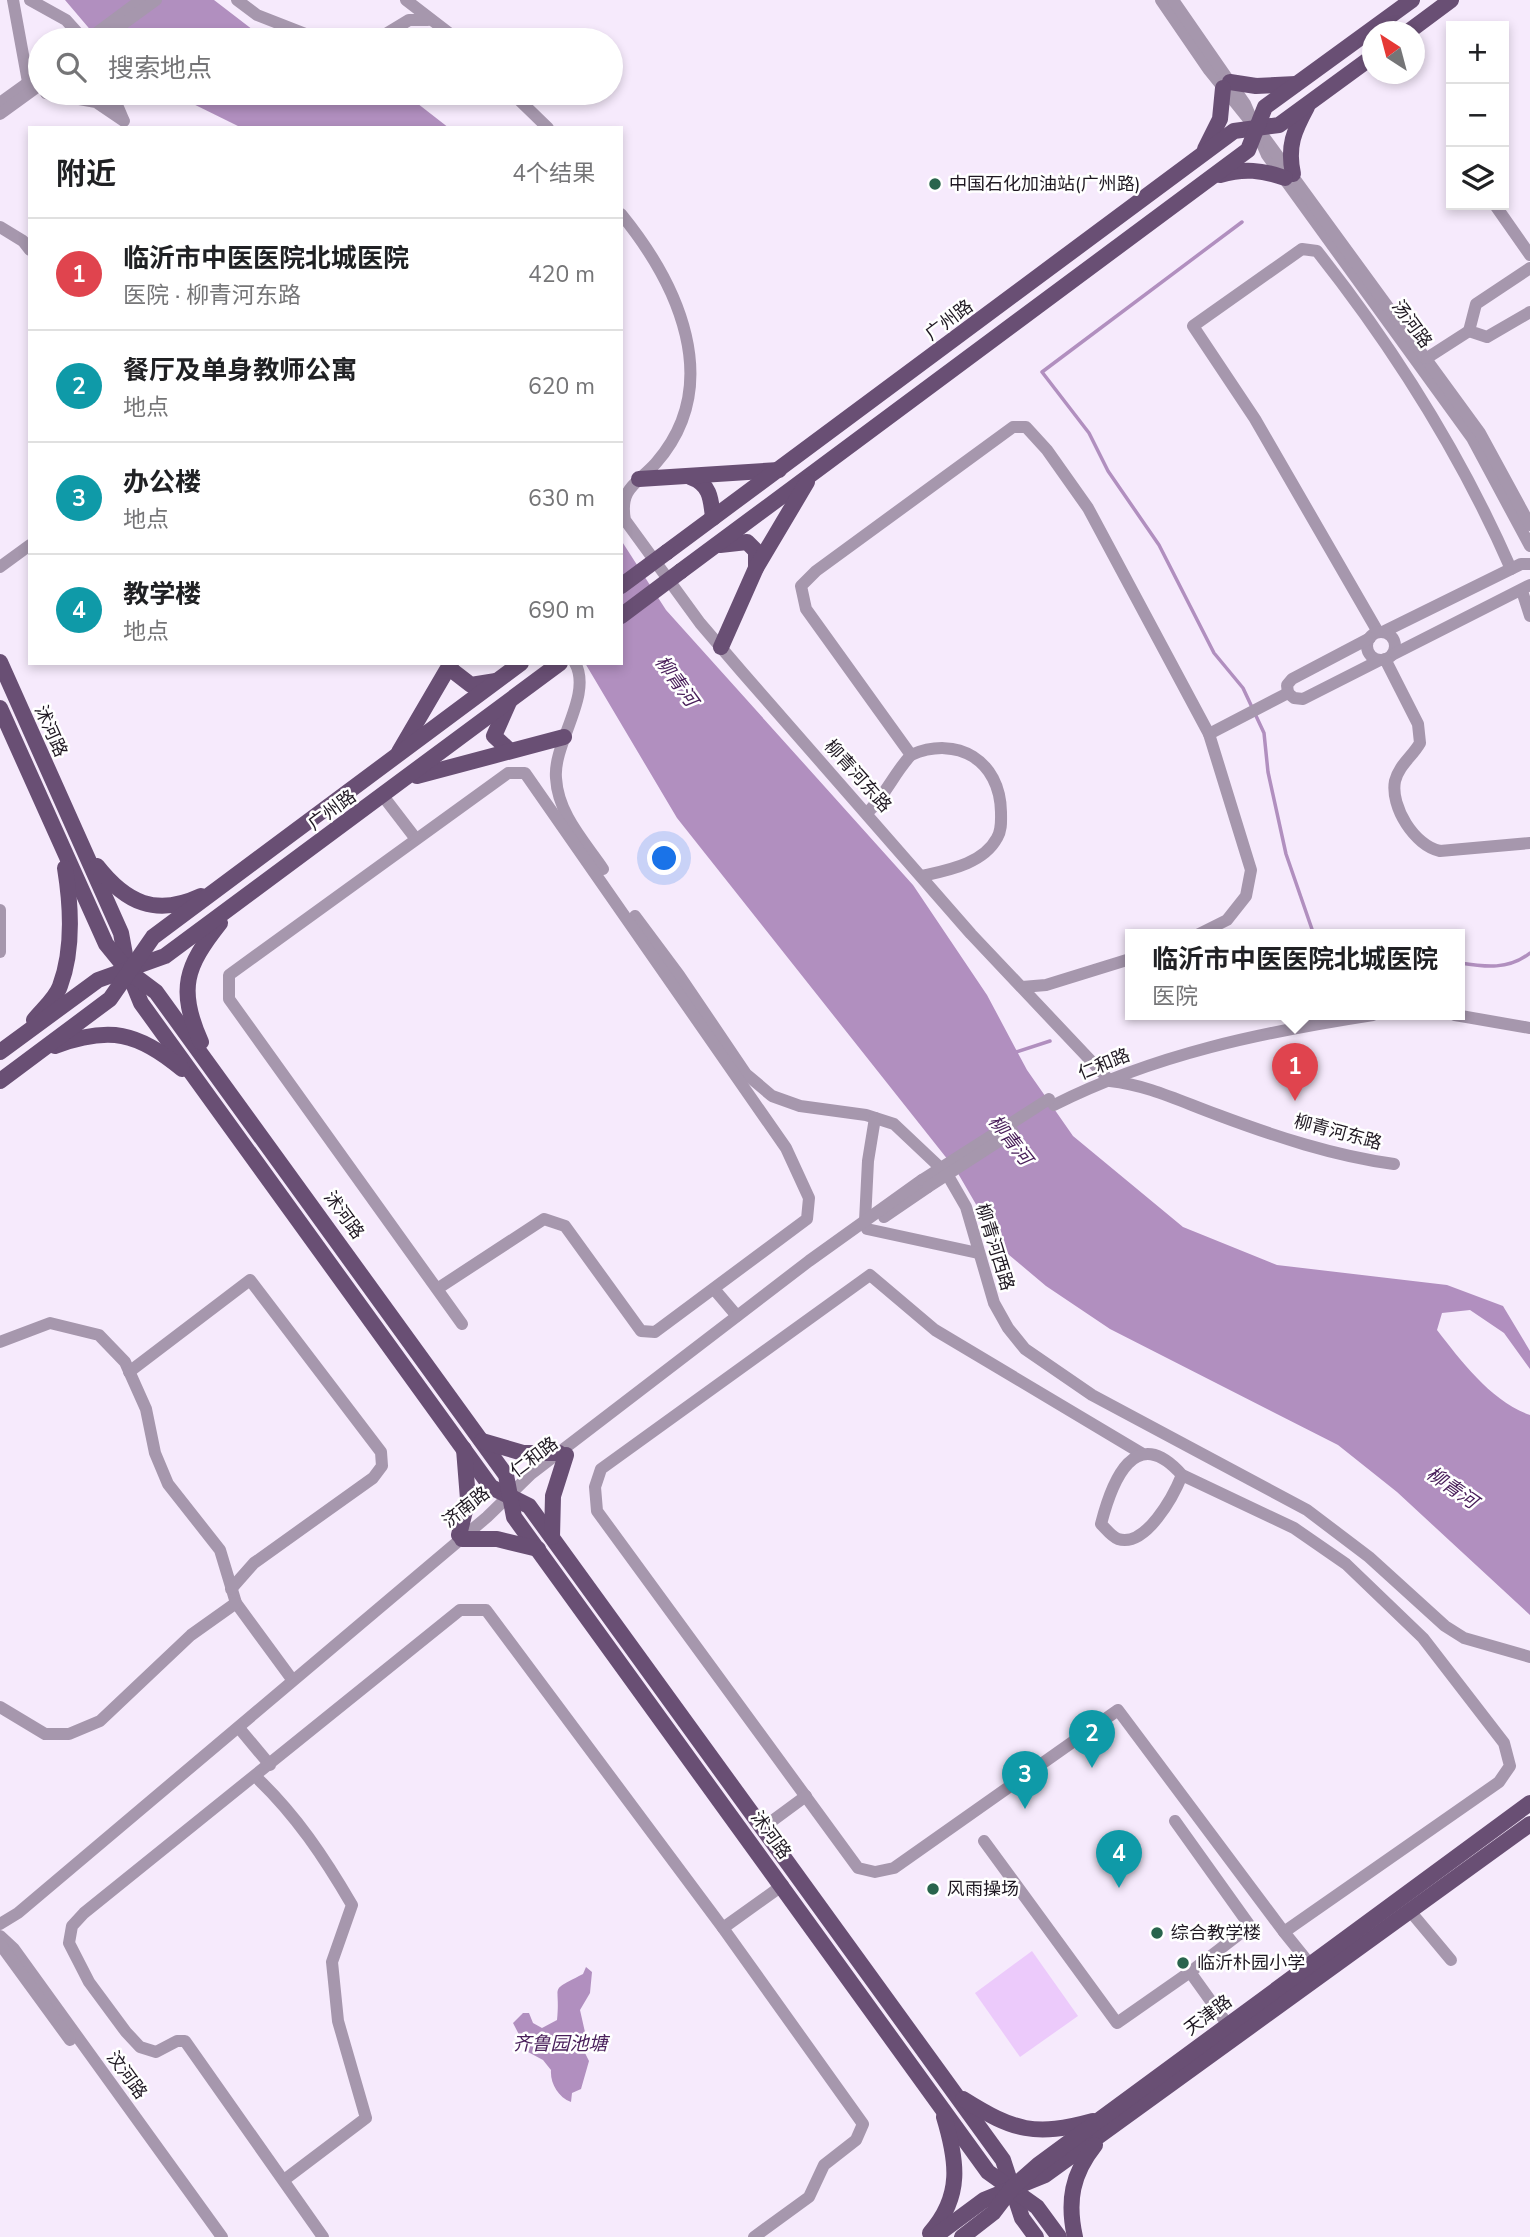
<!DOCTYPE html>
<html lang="zh">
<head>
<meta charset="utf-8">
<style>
	body { margin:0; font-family:"Nunito Sans","Noto Sans SC",sans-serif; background:#f2f2f2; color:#202124 }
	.controls { position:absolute; right:21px; top:21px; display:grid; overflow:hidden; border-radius:0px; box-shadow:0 4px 10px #0003 }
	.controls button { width:63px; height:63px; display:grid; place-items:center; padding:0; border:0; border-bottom:2px solid #e0e0e0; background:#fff; color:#202124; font:35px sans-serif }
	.compass { position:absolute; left:1362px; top:21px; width:63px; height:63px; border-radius:50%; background:#fff; box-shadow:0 4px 10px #0003; rotate:324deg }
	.you { position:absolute; left:665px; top:859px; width:24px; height:24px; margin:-18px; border:5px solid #fff; border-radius:50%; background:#1a73e8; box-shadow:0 0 0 10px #1a73e833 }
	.badge { display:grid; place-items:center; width:46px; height:46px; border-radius:50%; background:#1a73e8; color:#fff; font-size:23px; font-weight:700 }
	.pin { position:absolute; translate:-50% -58px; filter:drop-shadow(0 2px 4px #0008) }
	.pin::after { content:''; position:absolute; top:37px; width:24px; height:21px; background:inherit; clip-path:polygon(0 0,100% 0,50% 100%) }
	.popup { position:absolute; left:1125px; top:929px; width:340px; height:91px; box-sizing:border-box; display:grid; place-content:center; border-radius:0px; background:#fff; filter:drop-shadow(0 2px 5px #0005); font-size:23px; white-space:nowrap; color:#757577 }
	.popup b { font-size:26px; color:#202124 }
	.popup::after { content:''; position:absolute; left:50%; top:100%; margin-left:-14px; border:14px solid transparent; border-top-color:#fff }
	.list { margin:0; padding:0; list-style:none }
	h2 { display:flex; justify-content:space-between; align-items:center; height:91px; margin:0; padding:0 28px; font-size:30px }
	h2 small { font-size:23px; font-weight:400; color:#757577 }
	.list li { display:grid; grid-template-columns:46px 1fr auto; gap:21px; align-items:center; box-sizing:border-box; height:112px; padding:0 28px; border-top:2px solid #e0e0e0 }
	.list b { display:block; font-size:26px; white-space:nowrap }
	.list p { margin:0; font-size:23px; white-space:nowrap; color:#757577 }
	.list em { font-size:23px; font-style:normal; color:#757577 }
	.icon { flex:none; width:38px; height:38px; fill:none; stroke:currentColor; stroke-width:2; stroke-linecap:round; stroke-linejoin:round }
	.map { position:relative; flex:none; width:1530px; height:2237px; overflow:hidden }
	.search { position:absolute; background:#fff; box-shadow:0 4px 10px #0003; left:28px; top:28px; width:595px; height:77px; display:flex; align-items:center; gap:18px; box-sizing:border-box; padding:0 24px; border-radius:38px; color:#757577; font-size:26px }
	.panel { position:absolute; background:#fff; box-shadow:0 4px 10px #0003; left:28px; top:126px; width:595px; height:539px; border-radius:0px }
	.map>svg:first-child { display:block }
</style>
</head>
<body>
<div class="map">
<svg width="1530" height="2237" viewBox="0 0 1530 2237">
	<rect width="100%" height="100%" fill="#f6eafc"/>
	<polygon fill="#eccafb" points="1032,1951 1078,2016 1020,2057 975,1993"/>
	<g fill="#b18fbf">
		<polygon points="65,0 214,0 261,36 279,40 99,40"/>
		<polygon points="171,93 404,93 449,128 242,128"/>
		<path d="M621,540L666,610L913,885L987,995L1027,1070L1073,1136L1183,1227L1277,1265L1447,1285L1503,1306L1530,1351V1369L1504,1333L1470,1310L1442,1313L1437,1330C1461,1361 1492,1402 1530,1415V1615L1397,1492L1338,1445L1110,1329L1046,1286L1002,1249L956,1170L677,818L585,663H621Z"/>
		<path d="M586,1967L592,1972L590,1993L580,2010L587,2041L583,2049L589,2061L581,2089L572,2093L571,2102C558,2097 550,2083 551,2070L543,2060L528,2052L513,2023L523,2013H529L533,2023L542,2028L557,2020C561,1982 547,1993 583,1974Z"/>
	</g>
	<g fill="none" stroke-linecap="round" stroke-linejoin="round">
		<g stroke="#b18fbf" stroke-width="3.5">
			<polyline points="1242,222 1042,372 1089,433 1108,471 1159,545 1214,653 1243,688 1264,733 1268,772 1286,854 1314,935"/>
			<path d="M1460,963C1485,967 1509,970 1530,953"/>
			<polyline points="1127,1016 1133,1015"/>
			<polyline points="1016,1052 1050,1041"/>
		</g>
		<g stroke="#a697ad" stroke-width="12">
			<polyline points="13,0 28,82"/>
			<polyline points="30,0 66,20 84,40"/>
			<polyline points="237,0 257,15 321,40"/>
			<polyline points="406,0 458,40"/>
			<polyline points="1161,0 1209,70 1250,121"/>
			<polyline points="1173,0 1245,104 1267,155 1472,438 1530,546"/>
			<polyline points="87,40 141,0"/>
			<polyline points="101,40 156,0"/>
			<polyline points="376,40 409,20 428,20"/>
			<polyline points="46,93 96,102 124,121"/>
			<polyline points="112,93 123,119"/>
			<polyline points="512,93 548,128"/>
			<polyline points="0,103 40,74"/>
			<polyline points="0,114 40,85"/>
			<polyline points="1264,137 1480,433 1530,525"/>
			<polyline points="1495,205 1530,255"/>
			<path d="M621,214C678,284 725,384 656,463C637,484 619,488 625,520L700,623L742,672L971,934L1110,1081C1148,1085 1182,1102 1218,1115C1274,1136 1334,1156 1394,1164"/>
			<polyline points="0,227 23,241 30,250"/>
			<polyline points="1530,268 1476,304 1469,331 1487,337 1530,312"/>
			<polyline points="1427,358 1469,331"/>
			<polyline points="0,567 30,545"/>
			<polyline points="1522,591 1530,616"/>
			<path d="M1378,632L1255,419L1193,326L1302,249L1317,251C1393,347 1462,457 1511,569"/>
			<polyline points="1383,632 1521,564 1530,564"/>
			<circle cx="1381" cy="646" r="14"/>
			<polyline points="1392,655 1530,585"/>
			<path d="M1385,659L1418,724L1420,743C1412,757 1399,765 1395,781C1390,807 1415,846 1440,851L1530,843"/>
			<path d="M575,663C593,695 553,743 556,778C558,814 584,841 603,869"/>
			<polyline points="1288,693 1294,698 1303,699 1380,660"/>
			<polyline points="1288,693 1287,685 1292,679 1370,638"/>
			<polyline points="1209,734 1288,693"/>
			<path d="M911,755C957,735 1000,760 1001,812C1001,820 1002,830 997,838C983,864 948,870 922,876"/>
			<polyline points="383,796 416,839"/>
			<path d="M867,813C886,795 894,773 911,755L806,609L801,586L816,571L1013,427H1026L1047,450L1088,508L1209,734L1251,870L1246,896L1227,920L1197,935"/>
			<polyline points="0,910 0,952"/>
			<polyline points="635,916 679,975 746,1074 772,1096 800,1106 866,1115 894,1124 947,1174 966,1207 994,1303 1008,1328 1025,1349 1092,1395 1307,1510 1369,1557 1445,1626 1464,1638 1530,1657"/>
			<polyline points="1022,987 1046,985 1130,959"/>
			<polyline points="1455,1015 1530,1028"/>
			<path d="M1054,1105C1155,1054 1263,1032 1373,1015"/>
			<polyline points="884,1217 928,1187"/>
			<polyline points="865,1221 868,1161 875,1118"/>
			<polyline points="867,1229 978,1253"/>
			<polyline points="437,1289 544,1219 565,1226 641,1331 655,1332 807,1219 809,1198 786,1148 525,773 508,773 229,975 229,999 462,1324"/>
			<polyline points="714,1289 737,1316"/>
			<polyline points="0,1342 50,1323 99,1335 125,1362 146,1409 155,1453 168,1484 220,1550 236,1603 291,1678"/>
			<polyline points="129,1372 250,1280 381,1452 382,1466 373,1478 254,1563 231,1589"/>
			<polyline points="1141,1453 935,1330 870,1275 601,1469 595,1487 597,1511 858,1868 875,1872 894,1868 1118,1710 1284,1932"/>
			<path d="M1182,1475C1174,1495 1146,1548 1118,1539C1112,1537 1106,1529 1101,1524C1112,1481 1135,1422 1182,1475L1294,1528L1346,1564L1423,1638L1504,1743L1510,1766L1499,1782L1284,1932L1309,1963"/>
			<polyline points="0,1707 45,1734 69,1734 100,1721 191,1635 236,1603"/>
			<polyline points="239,1728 270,1765"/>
			<path d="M256,1777C296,1815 324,1857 352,1905L332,1962L338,2021L366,2118L284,2180"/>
			<polyline points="764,1827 806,1796"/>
			<polyline points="984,1841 1117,2023 1190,1972 1250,1926 1175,1821"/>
			<polyline points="1410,1911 1451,1960"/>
			<polyline points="0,1924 18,1913 487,1517 531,1474 809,1261 922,1180"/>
			<polyline points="723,1928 783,1885"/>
			<polyline points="0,1936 14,1949 222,2237"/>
			<polyline points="0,1944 70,2040"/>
			<polyline points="1190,1972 1228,2025"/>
			<polyline points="323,2237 185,2041 177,2041 156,2052 140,2047 126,2032 89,1982 69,1943 72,1926 84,1913 460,1610 486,1610 723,1928 863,2124 856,2140 824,2165 809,2197 754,2237"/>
		</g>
		<g stroke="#694f74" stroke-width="16">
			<polyline points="1408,32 1451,0"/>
			<polyline points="1230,82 1256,86 1296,84"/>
			<polyline points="1205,149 1220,119 1223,88"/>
			<path d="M1293,174C1287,146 1294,131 1307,107"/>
			<path d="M1220,175C1244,168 1262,170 1285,178"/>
			<path d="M690,477C710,484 711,498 713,518"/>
			<polyline points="639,479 779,470"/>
			<polyline points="720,545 747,542 756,551 756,568"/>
			<polyline points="667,552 1234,131 1279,125 1372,57"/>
			<polyline points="681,571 1248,150 1265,107 1412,0"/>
			<polyline points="721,647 756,568 807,482"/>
			<polyline points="0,662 121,933 128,971 141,1003 491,1487 529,1506 1003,2160 1022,2218 1036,2237"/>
			<polyline points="449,668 471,685 496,681"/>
			<polyline points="0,708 106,944 128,971 156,992 506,1475 514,1517 988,2172 1037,2207 1059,2237"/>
			<polyline points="509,750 494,736 509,702"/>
			<polyline points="399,752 451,663"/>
			<polyline points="417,776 564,737"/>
			<path d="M97,866C126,903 156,917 201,896"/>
			<path d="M34,1020C42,1010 56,998 60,986C74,949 71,905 65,868"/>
			<path d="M201,1042C177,989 186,966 220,923"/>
			<path d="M55,1046C109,1026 138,1032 182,1069"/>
			<polyline points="0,1052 98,980 165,956 560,663"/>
			<polyline points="0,1081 110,999 153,937 521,663"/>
			<polyline points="482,1441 523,1453 559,1453"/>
			<polyline points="459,1535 468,1499 464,1449"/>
			<polyline points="552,1537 553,1496 566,1455"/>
			<polyline points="462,1539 497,1539 538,1549"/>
			<path d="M963,2099C1014,2131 1035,2137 1093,2121"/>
			<path d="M930,2233C963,2196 957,2160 944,2117"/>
			<polyline points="934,2237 984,2200 1045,2175 1530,1824"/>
			<polyline points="962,2237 993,2213 1013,2187 1038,2165 1530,1803"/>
			<path d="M1075,2237C1067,2201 1072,2174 1095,2145"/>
		</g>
		<g stroke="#a697ad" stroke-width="12">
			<polyline points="922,1180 1049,1099"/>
			<polyline points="928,1187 1013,1132"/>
		</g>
		<g stroke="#694f74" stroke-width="16">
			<polyline points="621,586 667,552"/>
			<polyline points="621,616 681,571"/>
		</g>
	</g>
	<g fill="#29644d" stroke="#fff" stroke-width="2.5">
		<circle cx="935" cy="184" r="7"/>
		<circle cx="933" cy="1889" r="7"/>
		<circle cx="1157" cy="1933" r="7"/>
		<circle cx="1183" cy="1963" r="7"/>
	</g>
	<g text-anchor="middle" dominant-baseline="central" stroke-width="5" stroke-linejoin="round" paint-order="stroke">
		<g font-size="18" fill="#1f1822" stroke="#fff" text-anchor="start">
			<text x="949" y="184">中国石化加油站(广州路)</text>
			<text x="947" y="1889">风雨操场</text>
			<text x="1171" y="1933">综合教学楼</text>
			<text x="1197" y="1963">临沂朴园小学</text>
		</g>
		<g font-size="18" fill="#1f1822" stroke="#fff">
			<text transform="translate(949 320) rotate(-37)">广州路</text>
			<text transform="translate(1412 324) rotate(54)">汤河路</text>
			<text transform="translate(51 731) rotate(66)">沭河路</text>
			<text transform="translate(858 776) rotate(48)">柳青河东路</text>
			<text transform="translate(332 810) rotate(-36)">广州路</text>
			<text transform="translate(1104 1064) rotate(-22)">仁和路</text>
			<text transform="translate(1338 1132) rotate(15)">柳青河东路</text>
			<text transform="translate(344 1215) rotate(54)">沭河路</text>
			<text transform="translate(995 1247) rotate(73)">柳青河西路</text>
			<text transform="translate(534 1457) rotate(-37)">仁和路</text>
			<text transform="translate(466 1507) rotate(-38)">济南路</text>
			<text transform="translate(771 1835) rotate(54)">沭河路</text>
			<text transform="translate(1208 2015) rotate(-37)">天津路</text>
			<text transform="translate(127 2075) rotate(54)">汶河路</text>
		</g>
		<g font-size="19" font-style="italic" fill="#4a205b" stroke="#fff">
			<text transform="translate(676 681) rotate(54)">柳青河</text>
			<text transform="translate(1010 1140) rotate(52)">柳青河</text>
			<text transform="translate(1452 1488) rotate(35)">柳青河</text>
			<text x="560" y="2044">齐鲁园池塘</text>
		</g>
	</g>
</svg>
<div class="controls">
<button>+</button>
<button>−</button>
<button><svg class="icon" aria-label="layers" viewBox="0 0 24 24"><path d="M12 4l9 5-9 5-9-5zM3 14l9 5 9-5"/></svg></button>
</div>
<svg class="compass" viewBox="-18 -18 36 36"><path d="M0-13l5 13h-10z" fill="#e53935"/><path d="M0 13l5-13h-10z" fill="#757577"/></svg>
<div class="you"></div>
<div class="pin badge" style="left:1295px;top:1101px;background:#e0444e">1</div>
<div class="popup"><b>临沂市中医医院北城医院</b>医院</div>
<div class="pin badge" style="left:1092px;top:1768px;background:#0f9aa8">2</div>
<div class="pin badge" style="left:1025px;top:1809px;background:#0f9aa8">3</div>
<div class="pin badge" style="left:1119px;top:1888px;background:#0f9aa8">4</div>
<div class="search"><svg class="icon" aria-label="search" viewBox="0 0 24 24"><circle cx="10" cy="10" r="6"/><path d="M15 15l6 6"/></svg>搜索地点</div>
<section class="panel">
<h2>附近<small>4个结果</small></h2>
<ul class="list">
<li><span class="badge" style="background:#e0444e">1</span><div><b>临沂市中医医院北城医院</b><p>医院 · 柳青河东路</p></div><em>420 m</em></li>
<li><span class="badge" style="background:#0f9aa8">2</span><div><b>餐厅及单身教师公寓</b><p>地点</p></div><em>620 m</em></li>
<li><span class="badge" style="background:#0f9aa8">3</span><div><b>办公楼</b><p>地点</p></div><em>630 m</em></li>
<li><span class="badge" style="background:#0f9aa8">4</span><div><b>教学楼</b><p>地点</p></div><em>690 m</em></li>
</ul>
</section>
</div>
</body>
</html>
